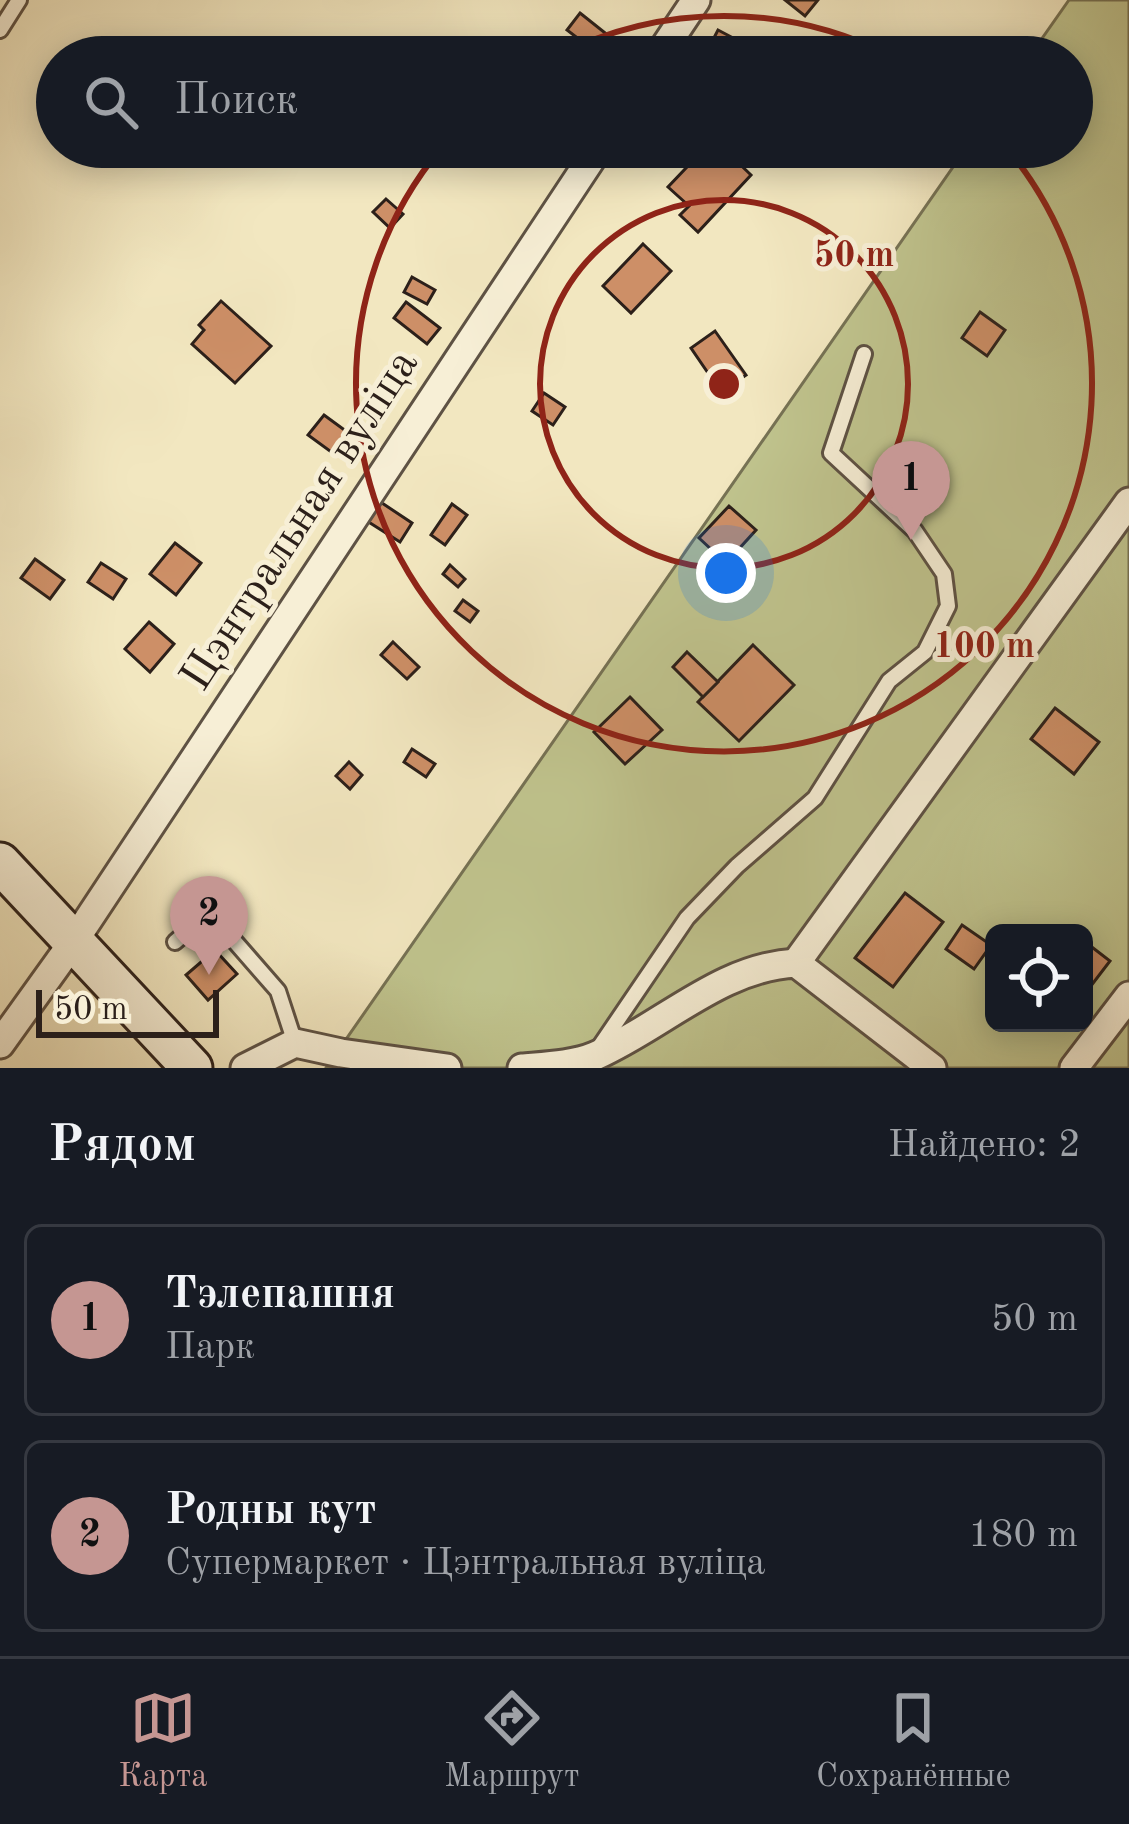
<!DOCTYPE html>
<html lang="ru">
<head>
<meta charset="utf-8">
<style>
	body { margin:0; font-family:"Old Standard TT",serif; background:#20242c; color:#f1f3f6 }
	.controls { position:absolute; right:36px; bottom:36px; display:grid; overflow:hidden; border-radius:18px; box-shadow:0 6px 30px #0003 }
	.controls button { width:108px; height:108px; display:grid; place-items:center; padding:0; border:0; border-bottom:3px solid #363941; background:#171b24; color:#f1f3f6; font:60px sans-serif }
	.scale { position:absolute; left:36px; bottom:30px; width:183px; box-sizing:border-box; padding-left:12px; border:6px solid #2c201a; border-top:0; font-size:33px; line-height:42px; white-space:nowrap; color:#2c201a; -webkit-text-stroke:9px #f7efd6; paint-order:stroke }
	.you { position:absolute; left:726px; top:573px; width:42px; height:42px; margin:-30px; border:9px solid #fff; border-radius:50%; background:#1a73e8; box-shadow:0 0 0 18px #1a73e833 }
	.badge { display:grid; place-items:center; width:78px; height:78px; border-radius:50%; background:#c59692; color:#111; font-size:39px; font-weight:700 }
	.pin { position:absolute; translate:-50% -99px; filter:drop-shadow(0 3px 6px #0008) }
	.pin::after { content:''; position:absolute; top:63px; width:42px; height:36px; background:inherit; clip-path:polygon(0 0,100% 0,50% 100%) }
	.list { margin:0; padding:0; list-style:none }
	h2 { display:flex; justify-content:space-between; align-items:center; height:156px; margin:0; padding:0 48px; font-size:51px }
	h2 small { font-size:39px; font-weight:400; color:#9ea1a6 }
	.list li { display:grid; grid-template-columns:78px 1fr auto; gap:36px; align-items:center; box-sizing:border-box; height:192px; margin:0 24px 24px; padding:0 24px; border:3px solid #363941; border-radius:18px }
	.list b { display:block; font-size:45px; white-space:nowrap }
	.list p { margin:0; font-size:39px; white-space:nowrap; color:#9ea1a6 }
	.list em { font-size:39px; font-style:normal; color:#9ea1a6 }
	.icon { flex:none; width:66px; height:66px; fill:none; stroke:currentColor; stroke-width:2; stroke-linecap:round; stroke-linejoin:round }
	.map { position:relative; flex:none; width:1129px; height:1068px; overflow:hidden }
	.search { position:absolute; background:#171b24; box-shadow:0 6px 30px #0003; left:36px; right:36px; top:36px; height:132px; display:flex; align-items:center; gap:30px; box-sizing:border-box; padding:0 42px; border-radius:66px; color:#9ea1a6; font-size:45px }
	.sheet { height:588px; background:#171b24 }
	nav { display:flex; justify-content:space-around; align-items:center; box-sizing:border-box; height:168px; border-top:3px solid #363941; background:#171b24; font-size:33px; color:#9ea1a6 }
	nav a { display:grid; justify-items:center; gap:6px }
	nav .on { color:#c59692 }
	.map>svg:first-child { display:block }
</style>
</head>
<body>
<div class="map">
<svg width="1129" height="1068" viewBox="0 0 1129 1068">
	<rect width="100%" height="100%" fill="#f2e7c0"/>
	<filter id="stains"><feTurbulence type="fractalNoise" baseFrequency=".00167" numOctaves="4"/><feColorMatrix values="0 0 0 0 .2 0 0 0 0 .09 0 0 0 0 .02 0 0 0 .5 -.17"/></filter>
	<radialGradient id="worn" r=".72"><stop offset=".6" stop-color="#630" stop-opacity="0"/><stop offset="1" stop-color="#630" stop-opacity=".3"/></radialGradient>
	<path fill="#c0c48e" stroke="#767254" stroke-width="3" fill-rule="evenodd" d="M1069,0H1129V1068H326L967,147H1072V57H1029ZM994,933H1084V1023H994Z"/>
	<g fill="#cd8f67" stroke="#2c201a" stroke-width="3">
		<polygon points="785,0 818,0 805,16"/>
		<polygon points="580,13 614,40 602,57 567,30"/>
		<polygon points="718,30 756,50 752,57 704,57"/>
		<polygon points="706,147 722,147 751,175 698,232 680,215 689,206 668,187"/>
		<polygon points="386,199 403,214 390,228 373,212"/>
		<polygon points="643,244 671,271 631,313 603,286"/>
		<polygon points="412,277 435,290 427,304 404,292"/>
		<polygon points="221,301 271,346 235,383 192,344 204,330 199,325"/>
		<polygon points="406,302 440,328 427,344 394,318"/>
		<polygon points="980,312 1005,330 987,356 962,338"/>
		<polygon points="715,331 746,375 721,392 691,348"/>
		<polygon points="544,393 565,407 553,425 532,411"/>
		<polygon points="324,415 350,434 334,454 308,435"/>
		<polygon points="379,501 412,523 400,542 367,521"/>
		<polygon points="452,504 467,515 445,545 431,535"/>
		<polygon points="729,506 756,530 726,563 699,538"/>
		<polygon points="175,543 201,563 176,595 150,574"/>
		<polygon points="35,559 64,580 50,599 21,578"/>
		<polygon points="101,563 126,579 113,599 88,582"/>
		<polygon points="450,565 465,579 458,587 443,574"/>
		<polygon points="463,600 478,611 470,622 455,611"/>
		<polygon points="149,622 174,644 150,672 125,649"/>
		<polygon points="393,642 419,667 407,679 381,655"/>
		<polygon points="753,645 794,685 739,741 698,702"/>
		<polygon points="687,652 718,682 703,697 673,667"/>
		<polygon points="630,697 662,730 625,764 594,732"/>
		<polygon points="1055,708 1099,742 1074,774 1031,739"/>
		<polygon points="412,749 435,764 426,777 404,762"/>
		<polygon points="349,762 362,775 350,789 336,776"/>
		<polygon points="905,893 943,922 893,987 855,958"/>
		<polygon points="962,925 991,945 974,969 946,949"/>
		<polygon points="1084,941 1110,961 1084,995"/>
		<polygon points="215,950 237,974 208,1000 186,975"/>
	</g>
	<g fill="none" stroke-linecap="round" stroke-linejoin="round">
		<defs>
			<g id="lane">
				<polyline points="0,30 19,0"/>
				<polyline points="175,942 209,912 278,991 295,1043"/>
				<polyline points="598,1049 687,918 737,866 815,798 889,681 925,652 948,606 944,574 915,531 831,453 864,354"/>
			</g>
			<g id="street">
				<polyline points="658,57 696,0"/>
				<polyline points="796,963 1129,502"/>
				<polyline points="0,1044 74,941 599,147"/>
				<polyline points="245,1068 295,1043 341,1053 447,1068"/>
				<path d="M522,1068C545,1066 574,1065 595,1056C663,1026 720,967 796,963L932,1068"/>
				<polyline points="1074,1068 1129,996"/>
			</g>
			<polyline id="secondary" points="0,863 192,1068"/>
		</defs>
		<use href="#lane" stroke="#5e5244" stroke-width="20"/>
		<use href="#street" stroke="#5e5244" stroke-width="33"/>
		<use href="#secondary" stroke="#2c201a" stroke-width="45"/>
		<use href="#lane" stroke="#f7efd6" stroke-width="14"/>
		<use href="#street" stroke="#f7efd6" stroke-width="27"/>
		<use href="#secondary" stroke="#f7efd6" stroke-width="39"/>
	</g>
	<g fill="none" stroke="#8f2418" stroke-width="6">
		<circle cx="724" cy="384" r="184"/>
		<path d="M557 56A368 368 0 0 1 891 56M1006 147A368 368 0 1 1 442 147"/>
	</g>
	<g text-anchor="middle" dominant-baseline="central" stroke-width="10" stroke-linejoin="round" paint-order="stroke">
		<g font-size="45" fill="#2c201a" stroke="#f7efd6">
			<text transform="translate(301 521) rotate(-57)">Цэнтральная вуліца</text>
		</g>
	</g>
	<circle cx="724" cy="384" r="18" fill="#8f2418" stroke="#f7efd6" stroke-width="6"/>
	<g font-size="36" text-anchor="middle" font-weight="bold" fill="#8f2418" stroke="#f7efd6" stroke-width="10" stroke-linejoin="round" paint-order="stroke">
		<text x="854" y="266">50 m</text>
		<text x="984" y="657">100 m</text>
	</g>
	<rect width="100%" height="100%" filter="url(#stains)"/>
	<rect width="100%" height="100%" fill="url(#worn)"/>
</svg>
<div class="controls">
<button><svg class="icon" aria-label="locate" viewBox="0 0 24 24"><circle cx="12" cy="12" r="6"/><path d="M12 2v4M12 18v4M2 12h4M18 12h4"/></svg></button>
</div>
<div class="scale">50 m</div>
<div class="you"></div>
<div class="pin badge" style="left:911px;top:540px">1</div>
<div class="pin badge" style="left:209px;top:975px">2</div>
<div class="search"><svg class="icon" aria-label="search" viewBox="0 0 24 24"><circle cx="10" cy="10" r="6"/><path d="M15 15l6 6"/></svg>Поиск</div>
</div>
<section class="sheet">
<h2>Рядом<small>Найдено: 2</small></h2>
<ul class="list">
<li><span class="badge">1</span><div><b>Тэлепашня</b><p>Парк</p></div><em>50 m</em></li>
<li><span class="badge">2</span><div><b>Родны кут</b><p>Супермаркет · Цэнтральная вуліца</p></div><em>180 m</em></li>
</ul>
</section>
<nav>
<a class="on"><svg class="icon" aria-label="map" viewBox="0 0 24 24"><path d="M3 6l6-2 6 2 6-2v14l-6 2-6-2-6 2zM9 4v14M15 6v14"/></svg>Карта</a>
<a><svg class="icon" aria-label="directions" viewBox="0 0 24 24"><path d="M12 3l9 9-9 9-9-9zM9 14v-3h6M13 9l2 2-2 2"/></svg>Маршрут</a>
<a><svg class="icon" aria-label="saved" viewBox="0 0 24 24"><path d="M7 4h10v16l-5-4-5 4z"/></svg>Сохранённые</a>
</nav>
</body>
</html>
